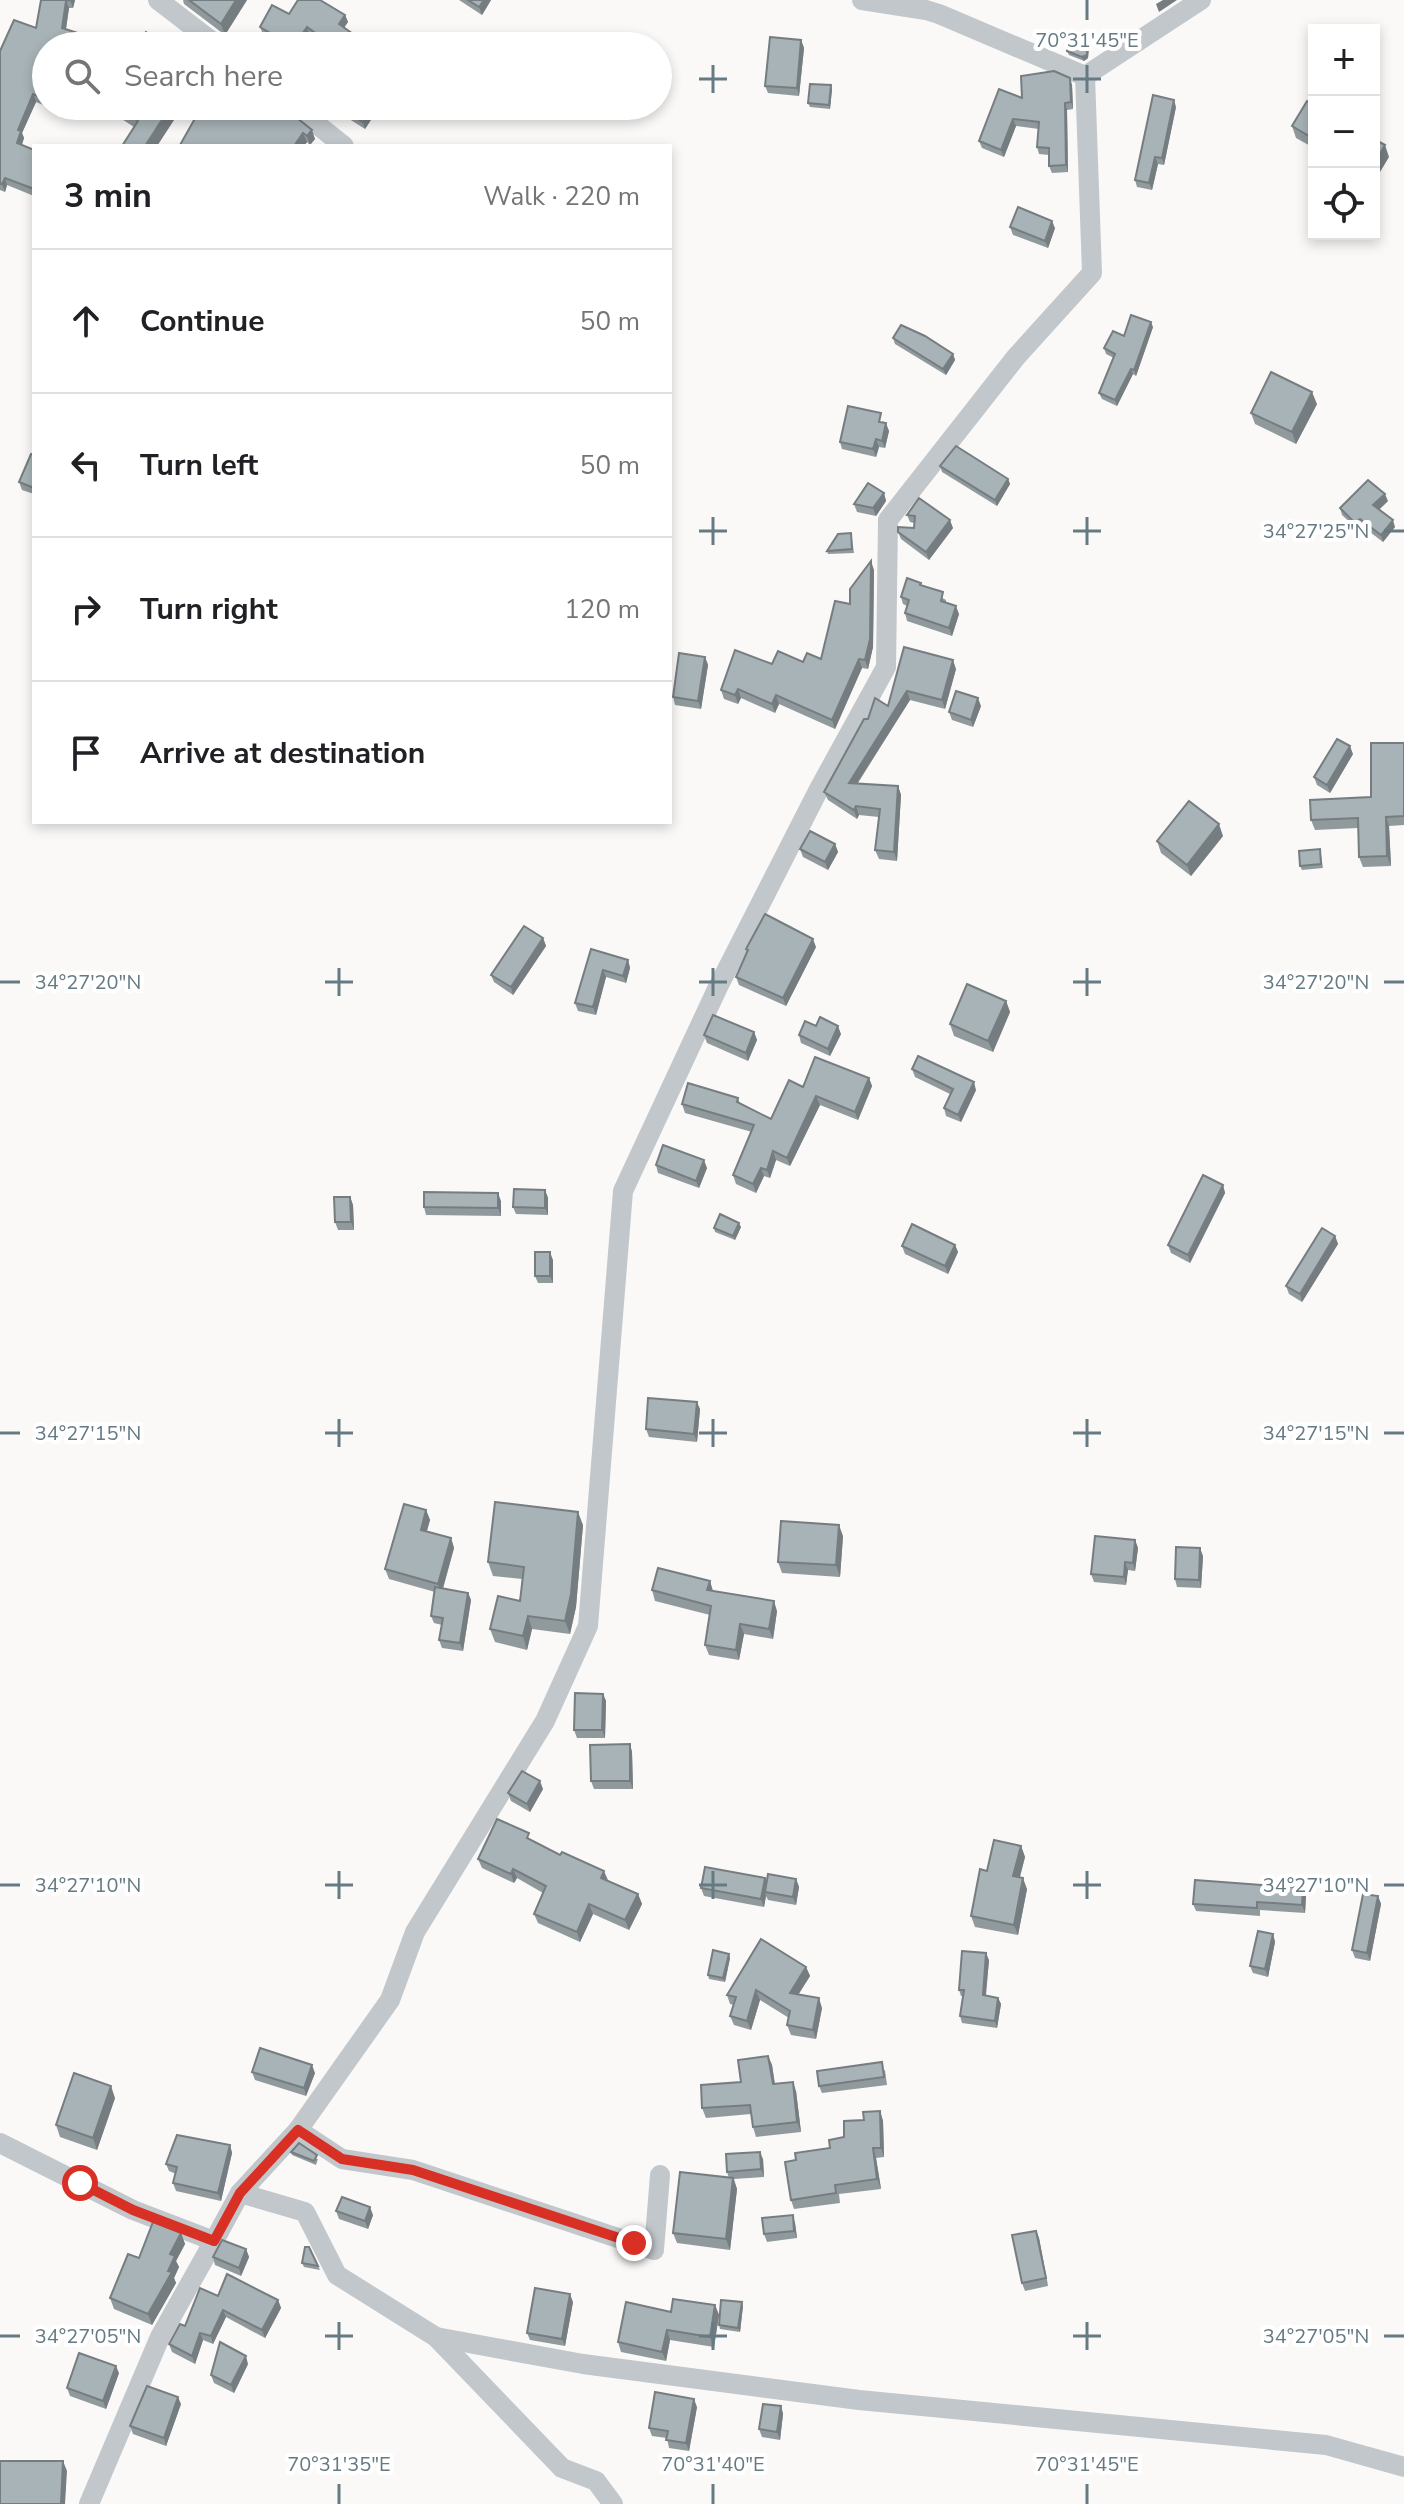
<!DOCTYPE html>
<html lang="en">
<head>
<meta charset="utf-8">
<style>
	body { margin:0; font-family:"Nunito Sans",sans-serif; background:#f2f2f2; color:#202124 }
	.controls { position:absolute; right:24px; top:24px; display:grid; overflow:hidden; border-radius:0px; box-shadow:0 4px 12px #0003 }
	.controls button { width:72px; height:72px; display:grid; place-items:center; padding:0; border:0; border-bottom:2px solid #e0e0e0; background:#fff; color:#202124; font:40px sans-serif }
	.stop { position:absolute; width:24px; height:24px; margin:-18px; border:6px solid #d93025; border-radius:50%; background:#fff }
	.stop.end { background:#d93025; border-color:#fff; box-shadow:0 2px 8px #0008 }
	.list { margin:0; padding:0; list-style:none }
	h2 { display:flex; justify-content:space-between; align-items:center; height:104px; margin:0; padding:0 32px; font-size:34px }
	h2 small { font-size:26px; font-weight:400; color:#757577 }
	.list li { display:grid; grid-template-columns:52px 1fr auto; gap:24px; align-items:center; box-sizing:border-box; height:144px; padding:0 32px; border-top:2px solid #e0e0e0 }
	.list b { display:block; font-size:30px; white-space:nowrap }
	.list em { font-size:26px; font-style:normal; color:#757577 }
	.icon { flex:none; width:44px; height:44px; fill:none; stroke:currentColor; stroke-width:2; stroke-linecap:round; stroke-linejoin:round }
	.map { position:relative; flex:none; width:1404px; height:2504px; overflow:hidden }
	.search { position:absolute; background:#fff; box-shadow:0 4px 12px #0003; left:32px; top:32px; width:640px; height:88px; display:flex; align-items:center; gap:20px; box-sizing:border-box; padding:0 28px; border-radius:44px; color:#757577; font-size:30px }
	.panel { position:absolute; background:#fff; box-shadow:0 4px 12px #0003; left:32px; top:144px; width:640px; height:680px; border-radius:0px }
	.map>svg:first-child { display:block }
</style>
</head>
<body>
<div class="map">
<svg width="1404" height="2504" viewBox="0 0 1404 2504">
	<rect width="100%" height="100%" fill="#faf9f8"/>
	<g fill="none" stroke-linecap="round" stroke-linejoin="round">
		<g stroke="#c1c7ca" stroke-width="20">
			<polyline points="158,0 218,46"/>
			<polyline points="862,0 926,10 939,14 1085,76 1201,0"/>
			<polyline points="294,106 344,146"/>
			<polyline points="298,2130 342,2159 413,2170 654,2250 660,2175"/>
			<polyline points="0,2143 133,2210 214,2241 240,2193 298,2130 390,2000 415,1932 545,1721 588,1626 623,1191 718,987 819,789 886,667 888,520 1016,357 1092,273 1085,76"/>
			<polyline points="240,2193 305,2212 337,2275 436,2337 562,2468 596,2481 613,2504"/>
			<polyline points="436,2337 583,2364 859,2400 1326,2445 1404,2467"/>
			<polyline points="89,2504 160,2337 214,2241"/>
		</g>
	</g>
	<g fill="#909a9d">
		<polygon points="41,0 75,0 73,8 69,8 66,29 93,45 92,46 46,46 46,106 36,102 22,133 24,138 22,145 34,150 34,196 7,185 5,192 0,190 0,51 36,28"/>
		<polygon points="183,0 247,0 225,35 184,4"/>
		<polygon points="459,0 491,0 482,15"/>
		<polygon points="289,14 345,15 348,22 344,27 370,46 326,46 309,34 301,46 283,46 263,34 260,27"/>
		<polygon points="801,40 804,48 799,96 768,93 765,86"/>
		<polygon points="1089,47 1088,58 1084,61 1069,55 1067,51"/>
		<polygon points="1072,85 1073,109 1067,110 1068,172 1052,173 1049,166 1049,155 1039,154 1037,147 1039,129 1016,126 1004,157 982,148 979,141 1022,98"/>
		<polygon points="832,89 830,109 810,107 808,103"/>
		<polygon points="1314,105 1314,148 1296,138 1292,126"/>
		<polygon points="47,106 83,106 79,117"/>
		<polygon points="114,106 183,106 157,146 122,146 134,127 117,116"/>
		<polygon points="282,106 315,139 310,145 307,142 304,146 180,146 180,145 213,107"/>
		<polygon points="334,106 380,106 365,129 335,110"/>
		<polygon points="1176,107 1164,165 1158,164 1152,190 1137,187 1135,180"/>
		<polygon points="1010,227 1055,228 1048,248 1013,235"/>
		<polygon points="1153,327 1136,376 1133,374 1117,406 1102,399 1099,393 1114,358 1106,354 1104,348 1124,336"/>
		<polygon points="893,338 953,354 955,360 946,375 895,344"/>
		<polygon points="1317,404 1296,444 1255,424 1251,413"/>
		<polygon points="884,421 883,423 889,431 885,448 879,447 876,457 842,449 840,442"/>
		<polygon points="34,455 34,494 22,490 19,482"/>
		<polygon points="940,466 1008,479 1010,484 997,506 942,472"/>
		<polygon points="884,493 886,501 876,516 857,512 854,504"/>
		<polygon points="919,498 953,528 929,560 901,539 898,532 914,528 914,523 910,522 907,515"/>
		<polygon points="1388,501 1379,510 1395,527 1383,542 1362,526 1358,530 1342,515 1340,508"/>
		<polygon points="851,533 854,553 828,554 827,551"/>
		<polygon points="874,570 873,647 868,669 862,668 835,729 779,704 775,713 741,698 738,704 724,699 721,690 772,664 821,659 850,604"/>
		<polygon points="922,586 946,600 946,602 959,614 952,636 907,621 905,613 907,606 903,604 901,597"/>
		<polygon points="904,647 956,669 945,709 910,700 858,783 898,786 901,795 897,861 879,859 875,850 879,817 859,815 857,819 828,800 824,792 868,719 888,706"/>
		<polygon points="705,657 708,665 701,709 675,705 673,697"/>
		<polygon points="981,706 973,727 952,720 949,712"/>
		<polygon points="1404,743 1404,825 1389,826 1391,866 1363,867 1359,857 1358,828 1315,830 1311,820 1371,797"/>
		<polygon points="1353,754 1330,793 1317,785 1314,777"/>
		<polygon points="1223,836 1191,876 1161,853 1157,841"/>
		<polygon points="835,844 838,852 828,870 803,857 800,849"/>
		<polygon points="1320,849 1323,868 1302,870 1300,866"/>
		<polygon points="543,938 546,946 513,995 494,982 491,975"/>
		<polygon points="816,947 786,1006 739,985 736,977 747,952 746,949"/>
		<polygon points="591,949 628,960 630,968 626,983 606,977 596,1015 578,1011 575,1003"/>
		<polygon points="1006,1001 1010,1012 993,1052 954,1036 950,1024"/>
		<polygon points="754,1032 757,1040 748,1061 707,1043 704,1035"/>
		<polygon points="841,1034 830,1056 801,1043 799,1035"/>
		<polygon points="912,1069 976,1090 961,1122 946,1116 944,1108 950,1094 915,1077"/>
		<polygon points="869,1078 872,1086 858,1120 820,1105 790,1166 776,1160 770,1178 764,1176 756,1193 736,1184 733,1175 752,1132 685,1113 682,1104 738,1098 740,1104 771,1119 803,1087"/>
		<polygon points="656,1165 707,1168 699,1188 658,1173"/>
		<polygon points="1223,1185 1225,1193 1190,1263 1171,1253 1168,1245"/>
		<polygon points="545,1190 548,1198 548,1215 516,1214 513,1207"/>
		<polygon points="350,1197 353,1205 354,1230 338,1230 335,1222"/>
		<polygon points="501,1201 501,1216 426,1215 424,1207"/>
		<polygon points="741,1227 735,1240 715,1232 714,1228"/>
		<polygon points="1335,1236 1338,1244 1302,1302 1289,1294 1286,1286"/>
		<polygon points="955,1245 958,1252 948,1274 905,1254 902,1246"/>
		<polygon points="553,1260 553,1283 538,1283 535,1276"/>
		<polygon points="700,1409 697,1442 649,1437 646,1429"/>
		<polygon points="426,1510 430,1520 427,1531 451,1538 454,1548 443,1589 468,1593 471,1600 463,1651 442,1648 439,1640 442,1625 434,1623 431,1616 435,1592 389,1579 385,1569"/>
		<polygon points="583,1525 576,1607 570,1634 532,1629 527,1650 495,1642 490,1629 520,1601 522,1579 493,1576 488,1562"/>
		<polygon points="843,1536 840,1577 782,1573 778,1562"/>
		<polygon points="1135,1540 1138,1548 1135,1571 1128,1570 1126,1585 1094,1582 1091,1574"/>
		<polygon points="1203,1556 1201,1588 1177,1587 1175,1579"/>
		<polygon points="710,1581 713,1591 777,1611 773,1639 744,1634 739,1660 709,1655 705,1645 710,1615 655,1601 652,1590"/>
		<polygon points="603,1694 606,1701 605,1738 577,1738 574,1730"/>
		<polygon points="630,1744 632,1752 633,1789 594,1789 591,1781"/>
		<polygon points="543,1789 530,1812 511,1801 508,1793"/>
		<polygon points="532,1840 608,1881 638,1894 642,1904 629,1930 593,1914 580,1942 538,1923 534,1914 543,1893 517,1878 514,1883 482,1868 478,1859"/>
		<polygon points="1021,1846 1025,1857 1020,1877 1027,1889 1018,1935 975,1927 971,1916 987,1871"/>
		<polygon points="765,1878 767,1881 796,1879 799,1887 796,1905 768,1900 766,1896 764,1907 704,1896 701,1888"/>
		<polygon points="1306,1896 1305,1913 1260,1910 1260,1916 1196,1911 1193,1904"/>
		<polygon points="1378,1896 1381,1904 1370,1961 1355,1958 1352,1950"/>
		<polygon points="1273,1934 1275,1942 1268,1977 1253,1973 1250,1966"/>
		<polygon points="730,1958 725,1982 709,1979 708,1975"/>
		<polygon points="989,1960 986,1996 998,1998 1001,2004 997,2028 962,2023 960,2016 963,1996 961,1996 959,1990"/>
		<polygon points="806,1967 810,1976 798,1995 822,2008 816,2039 791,2035 787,2025 789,2018 760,2000 751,2030 734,2025 730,2016 734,2005 730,2004 727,1995"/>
		<polygon points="768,2056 772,2065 775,2084 796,2091 801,2132 756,2137 753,2127 751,2114 706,2118 702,2108 741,2082"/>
		<polygon points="885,2070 887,2085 822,2093 819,2086"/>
		<polygon points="252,2072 315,2073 306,2096 255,2080"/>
		<polygon points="115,2098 97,2150 60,2137 56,2125"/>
		<polygon points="880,2111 883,2121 884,2157 876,2158 881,2189 839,2194 840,2203 794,2209 791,2200 796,2160 830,2148 844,2137 864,2120"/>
		<polygon points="230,2145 232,2153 221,2201 176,2191 173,2183 176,2174 169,2171 166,2164"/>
		<polygon points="291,2152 318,2159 316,2165 292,2155"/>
		<polygon points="763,2159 764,2177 734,2179 737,2189 730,2250 677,2243 673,2233 729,2178 727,2172"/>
		<polygon points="336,2211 373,2215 368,2229 339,2219"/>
		<polygon points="795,2223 797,2238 767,2242 764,2234"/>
		<polygon points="1036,2231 1039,2238 1048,2286 1025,2291 1022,2283"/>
		<polygon points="181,2233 185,2244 176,2261 179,2267 174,2278 176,2283 152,2325 114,2309 110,2298 139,2258"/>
		<polygon points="246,2249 249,2257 241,2276 215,2265 213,2257"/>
		<polygon points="302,2263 318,2266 320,2270 304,2267"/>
		<polygon points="218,2296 278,2300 281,2308 265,2338 226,2317 213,2344 203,2340 195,2364 172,2352 169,2344 185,2326"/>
		<polygon points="573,2302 565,2346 530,2340 527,2333"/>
		<polygon points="715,2305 719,2315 714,2347 670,2340 666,2361 621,2352 618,2342 671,2312"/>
		<polygon points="743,2306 740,2332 720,2329 719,2325"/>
		<polygon points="248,2364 234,2393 214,2383 211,2375"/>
		<polygon points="119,2373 106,2409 70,2396 67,2388"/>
		<polygon points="181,2404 166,2446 133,2434 130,2426"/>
		<polygon points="781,2406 783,2414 780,2440 762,2437 759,2429"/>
		<polygon points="697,2407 689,2451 669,2448 667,2438 652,2436 649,2428"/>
	</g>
	<g fill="#767d80">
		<polygon points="70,0 75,0 73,8"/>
		<polygon points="236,0 247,0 225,35 221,24"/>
		<polygon points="484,0 491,0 482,15 479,7"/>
		<polygon points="1163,0 1177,0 1159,12 1156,4"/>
		<polygon points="66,1 69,8 65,35 62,28"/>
		<polygon points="345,15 348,22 342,31 339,24"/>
		<polygon points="307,27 309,34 301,46 294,46"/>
		<polygon points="90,37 92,46 87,46"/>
		<polygon points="801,40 804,48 799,96 797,88"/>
		<polygon points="1087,43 1089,47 1088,58 1084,61 1082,57"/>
		<polygon points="1070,78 1072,85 1073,109 1071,102"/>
		<polygon points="831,85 832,89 830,109 829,105"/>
		<polygon points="33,94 36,102 22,133 24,138 20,150 17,143 18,130"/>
		<polygon points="1174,100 1176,107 1164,165 1162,158"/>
		<polygon points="1065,103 1067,110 1068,172 1066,165"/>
		<polygon points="78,106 83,106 79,117 76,110"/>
		<polygon points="171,106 183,106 157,146 145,146"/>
		<polygon points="373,106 380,106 365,129 363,122"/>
		<polygon points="1013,119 1016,126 1004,157 1001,150"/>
		<polygon points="312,130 315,139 310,145 307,136"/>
		<polygon points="303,133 307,142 304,146 294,146"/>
		<polygon points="1385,145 1389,157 1374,182 1374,164"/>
		<polygon points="1155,157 1158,164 1152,190 1149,183"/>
		<polygon points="5,178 7,185 5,192 2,184"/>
		<polygon points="1052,221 1055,228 1048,248 1045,241"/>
		<polygon points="1151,322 1153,327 1136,376 1134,370"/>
		<polygon points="953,354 955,360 946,375 943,369"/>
		<polygon points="1131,369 1133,374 1117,406 1115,400"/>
		<polygon points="1312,392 1317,404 1296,444 1292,432"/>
		<polygon points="886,423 889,431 885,448 882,441"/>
		<polygon points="876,439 879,447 876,457 873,449"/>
		<polygon points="1008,479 1010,484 997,506 995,500"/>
		<polygon points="884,493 886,501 876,516 873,508"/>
		<polygon points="1385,494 1388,501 1376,512 1373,505"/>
		<polygon points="1360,519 1362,526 1358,530 1355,523"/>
		<polygon points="950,520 953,528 929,560 926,552"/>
		<polygon points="1393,520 1395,527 1383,542 1381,535"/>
		<polygon points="871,561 874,570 873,647 868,669 865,660"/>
		<polygon points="956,606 959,614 952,636 949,628"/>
		<polygon points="705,657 708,665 701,709 698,701"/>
		<polygon points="859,659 862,668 835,729 832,720"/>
		<polygon points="953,660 956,669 945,709 942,700"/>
		<polygon points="738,689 741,698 738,704 735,695"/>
		<polygon points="907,691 910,700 852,791 849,783"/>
		<polygon points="776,695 779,704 775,713 772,704"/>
		<polygon points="978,698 981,706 973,727 971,720"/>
		<polygon points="1350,746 1353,754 1330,793 1327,785"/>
		<polygon points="898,786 901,795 897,861 894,852"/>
		<polygon points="856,806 859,815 857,819 854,810"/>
		<polygon points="1386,817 1389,826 1391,866 1387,856"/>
		<polygon points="1219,824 1223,836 1191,876 1187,865"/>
		<polygon points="835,844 838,852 828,870 825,862"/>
		<polygon points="543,938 546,946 513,995 511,987"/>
		<polygon points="813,939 816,947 786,1006 783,998"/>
		<polygon points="628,960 630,968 626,983 623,976"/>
		<polygon points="603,970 606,977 596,1015 593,1007"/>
		<polygon points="1006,1001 1010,1012 993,1052 988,1041"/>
		<polygon points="838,1026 841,1034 830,1056 828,1049"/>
		<polygon points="754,1032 757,1040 748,1061 746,1053"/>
		<polygon points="869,1078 872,1086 858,1120 855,1112"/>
		<polygon points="974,1082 976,1090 961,1122 958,1115"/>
		<polygon points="816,1096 820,1105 790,1166 787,1158"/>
		<polygon points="773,1151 776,1160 770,1178 767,1170"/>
		<polygon points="704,1160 707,1168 699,1188 696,1181"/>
		<polygon points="761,1168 764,1176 756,1193 753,1184"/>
		<polygon points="1223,1185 1225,1193 1190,1263 1188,1255"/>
		<polygon points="545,1190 548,1198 548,1215 545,1208"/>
		<polygon points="498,1193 501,1201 501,1216 498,1208"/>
		<polygon points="350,1197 353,1205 354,1230 351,1222"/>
		<polygon points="739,1223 741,1227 735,1240 733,1236"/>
		<polygon points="1335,1236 1338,1244 1302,1302 1300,1294"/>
		<polygon points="955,1245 958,1252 948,1274 945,1266"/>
		<polygon points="550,1252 553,1260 553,1283 550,1276"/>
		<polygon points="697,1402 700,1409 697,1442 694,1434"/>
		<polygon points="426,1510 430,1520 424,1540 421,1530"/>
		<polygon points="578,1512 583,1525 576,1607 570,1634 565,1621"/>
		<polygon points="839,1525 843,1536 840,1577 836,1565"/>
		<polygon points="451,1538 454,1548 441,1594 438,1584"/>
		<polygon points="1135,1540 1138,1548 1135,1571 1133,1563"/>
		<polygon points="1200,1548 1203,1556 1201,1588 1199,1580"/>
		<polygon points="1125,1562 1128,1570 1126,1585 1124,1577"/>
		<polygon points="710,1581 713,1592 707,1590"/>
		<polygon points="468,1593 471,1600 463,1651 460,1643"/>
		<polygon points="774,1601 777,1611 773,1639 769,1629"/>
		<polygon points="528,1616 532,1629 527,1650 523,1636"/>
		<polygon points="740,1624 744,1634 739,1660 736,1650"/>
		<polygon points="603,1694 606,1701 605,1738 602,1730"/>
		<polygon points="630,1744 632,1752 633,1789 630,1781"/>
		<polygon points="540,1781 543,1789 530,1812 527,1804"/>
		<polygon points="1021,1846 1025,1857 1017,1887 1013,1876"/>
		<polygon points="513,1869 517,1878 514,1883 511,1874"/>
		<polygon points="604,1871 608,1880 601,1878"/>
		<polygon points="765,1878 768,1886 765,1892 766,1896 764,1907 761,1899"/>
		<polygon points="1023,1878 1027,1889 1018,1935 1014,1925"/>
		<polygon points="796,1879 799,1887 796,1905 793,1897"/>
		<polygon points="1303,1888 1306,1896 1305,1913 1302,1905"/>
		<polygon points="638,1894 642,1904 629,1930 625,1920"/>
		<polygon points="1378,1896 1381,1904 1370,1961 1367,1953"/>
		<polygon points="589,1904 593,1914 580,1942 577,1932"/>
		<polygon points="1273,1934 1275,1942 1268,1977 1265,1969"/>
		<polygon points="986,1953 989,1960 985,2001 983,1995"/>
		<polygon points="729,1954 730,1958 725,1982 723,1978"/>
		<polygon points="806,1967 810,1976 793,2003 790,1993"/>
		<polygon points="756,1990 760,2000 751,2030 747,2021"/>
		<polygon points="819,1998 822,2008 816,2039 813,2030"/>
		<polygon points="998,1998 1001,2004 997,2028 995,2021"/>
		<polygon points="768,2056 772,2065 776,2093 773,2084"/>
		<polygon points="312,2065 315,2073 306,2096 304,2088"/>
		<polygon points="793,2082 796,2091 801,2132 797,2122"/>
		<polygon points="111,2086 115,2098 97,2150 93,2138"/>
		<polygon points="880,2111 883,2121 884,2157 881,2148"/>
		<polygon points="230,2145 232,2153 221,2201 218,2193"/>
		<polygon points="873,2148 876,2158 881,2189 877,2179"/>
		<polygon points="760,2152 763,2159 764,2177 761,2169"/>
		<polygon points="733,2178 737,2189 730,2250 726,2239"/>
		<polygon points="370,2207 373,2215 368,2229 365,2221"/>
		<polygon points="793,2215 795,2223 797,2238 794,2231"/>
		<polygon points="1036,2231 1039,2238 1048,2286 1046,2278"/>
		<polygon points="181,2233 185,2244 176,2261 179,2267 174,2278 176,2283 152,2325 148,2314 168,2271 170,2254"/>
		<polygon points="246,2249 249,2257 241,2276 239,2268"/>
		<polygon points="570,2294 573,2302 565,2346 562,2339"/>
		<polygon points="278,2300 281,2308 265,2338 262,2330"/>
		<polygon points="742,2302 743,2306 740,2332 738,2328"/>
		<polygon points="715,2305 719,2315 714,2347 710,2337"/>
		<polygon points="223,2310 226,2317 213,2344 211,2336"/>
		<polygon points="667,2330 670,2340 666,2361 662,2352"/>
		<polygon points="200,2333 203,2340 195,2364 192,2356"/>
		<polygon points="246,2356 248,2364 234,2393 231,2385"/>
		<polygon points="116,2366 119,2373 106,2409 103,2401"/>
		<polygon points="178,2397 181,2404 166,2446 164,2438"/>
		<polygon points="694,2399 697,2407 689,2451 686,2443"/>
		<polygon points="781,2406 783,2414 780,2440 777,2432"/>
		<polygon points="63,2461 67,2471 65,2504 61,2504"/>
	</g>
	<g fill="#a8b3b7" stroke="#767d80" stroke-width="2">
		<polygon points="41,0 70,0 66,1 62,28 90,37 87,46 46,46 46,99 33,94 18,130 21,131 17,143 34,150 34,189 5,178 2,184 0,184 0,51 14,20 36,28"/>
		<polygon points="189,0 236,0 221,24"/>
		<polygon points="298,0 320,0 345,15 339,24 370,46 333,46 307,27 294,46 292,46 260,27 272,5 289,14"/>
		<polygon points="468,0 484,0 479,7"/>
		<polygon points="146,32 165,46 135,46"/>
		<polygon points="379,36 396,46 372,46"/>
		<polygon points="770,37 801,40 797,88 765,86"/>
		<polygon points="1068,42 1087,43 1087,55 1082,57 1067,51"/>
		<polygon points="1054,71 1070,78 1071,102 1065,103 1066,165 1049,166 1049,148 1037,147 1039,122 1013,119 1001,150 979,141 999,89 1022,98 1021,76"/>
		<polygon points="810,84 831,85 829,105 808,103"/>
		<polygon points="1153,95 1174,100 1162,158 1155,157 1149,183 1135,180"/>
		<polygon points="1307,101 1314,105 1314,139 1292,126"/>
		<polygon points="65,106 78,106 76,110"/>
		<polygon points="116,106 171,106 145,146 122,146 138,121"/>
		<polygon points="202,106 212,106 213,107 214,106 282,106 312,130 307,136 303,133 294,146 181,146 180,145"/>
		<polygon points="338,106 373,106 363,122"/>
		<polygon points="1374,139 1385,145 1374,164"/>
		<polygon points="1018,207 1052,221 1045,241 1010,227"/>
		<polygon points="1131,315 1151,322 1134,370 1131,369 1115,400 1099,393 1115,354 1104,348 1113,331 1124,336"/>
		<polygon points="901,325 925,336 953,354 943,369 893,338"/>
		<polygon points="1271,372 1312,392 1292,432 1251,413"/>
		<polygon points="848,406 881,413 879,422 886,423 882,441 876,439 873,449 840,442"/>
		<polygon points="956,446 1008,479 995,500 940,466"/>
		<polygon points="31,454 34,455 34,488 19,482"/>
		<polygon points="1368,480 1385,494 1373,505 1393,520 1381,535 1360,519 1355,523 1340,508"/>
		<polygon points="868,483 884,493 873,508 854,504"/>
		<polygon points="919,498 950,520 926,552 898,532 898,527 914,528 915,516 907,515"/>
		<polygon points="851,533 852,549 827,551 838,534"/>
		<polygon points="871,561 870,639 865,660 859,659 832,720 776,695 772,704 738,689 735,695 721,690 735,650 772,664 778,651 803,662 807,653 821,659 835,601 850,604 850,589"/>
		<polygon points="907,578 921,583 920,585 943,592 941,601 956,606 949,628 905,613 909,600 901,597"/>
		<polygon points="904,647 953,660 942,700 907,691 849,783 898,786 894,852 875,850 880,809 856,806 854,810 824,792 864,719 868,719 875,698 888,706"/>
		<polygon points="679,653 705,657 698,701 673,697"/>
		<polygon points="956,691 978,698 971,720 949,712"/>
		<polygon points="1337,739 1350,746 1327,785 1314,777"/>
		<polygon points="1371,743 1404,743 1404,816 1386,817 1387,856 1359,857 1358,818 1311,820 1310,800 1371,797"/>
		<polygon points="1189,801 1219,824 1187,865 1157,841"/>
		<polygon points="810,831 835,844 825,862 800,849"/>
		<polygon points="1320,849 1321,864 1300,866 1299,851"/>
		<polygon points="765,914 813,939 783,998 736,977 748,950 746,949"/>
		<polygon points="524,926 543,938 511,987 491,975"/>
		<polygon points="591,949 628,960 623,976 603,970 593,1007 575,1003"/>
		<polygon points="967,984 1006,1001 988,1041 950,1024"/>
		<polygon points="713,1015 754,1032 746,1053 704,1035"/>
		<polygon points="820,1017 838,1026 828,1049 799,1035 805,1021 816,1026"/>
		<polygon points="918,1056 974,1082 958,1115 944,1108 953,1089 912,1069"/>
		<polygon points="815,1057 869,1078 855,1112 816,1096 787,1158 773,1151 767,1170 761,1168 753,1184 733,1175 754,1125 682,1104 688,1083 738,1098 737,1102 771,1119 789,1080 803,1087"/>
		<polygon points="663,1145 704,1160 696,1181 656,1165"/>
		<polygon points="1203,1175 1223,1185 1188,1255 1168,1245"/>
		<polygon points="514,1189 545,1190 545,1208 513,1207"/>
		<polygon points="424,1192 498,1193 498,1208 424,1207"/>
		<polygon points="334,1197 350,1197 351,1222 335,1222"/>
		<polygon points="720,1214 739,1223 733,1236 714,1228"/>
		<polygon points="912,1224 955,1245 945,1266 902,1246"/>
		<polygon points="1322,1228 1335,1236 1300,1294 1286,1286"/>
		<rect x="535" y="1252" width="15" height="24"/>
		<polygon points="648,1398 697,1402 694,1434 646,1429"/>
		<polygon points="495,1502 578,1512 571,1594 565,1621 528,1616 523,1636 490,1629 498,1596 520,1601 524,1567 488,1562"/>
		<polygon points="404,1504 426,1510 421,1530 451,1538 438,1584 385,1569"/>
		<polygon points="781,1521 839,1525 836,1565 778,1562"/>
		<polygon points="1095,1536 1135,1540 1133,1563 1125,1562 1124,1577 1091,1574"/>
		<polygon points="1176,1547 1200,1548 1199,1580 1175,1579"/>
		<polygon points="658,1568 710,1581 707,1590 774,1601 769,1629 740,1624 736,1650 705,1645 711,1606 652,1590"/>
		<polygon points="435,1587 468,1593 460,1643 439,1640 443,1618 431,1616"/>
		<polygon points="575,1693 603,1694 602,1730 574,1730"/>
		<polygon points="630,1744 630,1781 591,1781 590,1745"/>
		<polygon points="522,1771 540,1781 527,1804 508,1793"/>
		<polygon points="497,1819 529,1833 527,1838 560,1855 562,1852 604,1871 601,1878 638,1894 625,1920 589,1904 577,1932 534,1914 546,1886 513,1869 511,1874 478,1859"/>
		<polygon points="994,1840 1021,1846 1013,1876 1023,1878 1014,1925 971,1916 980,1869 987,1871"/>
		<polygon points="705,1867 765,1878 761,1899 701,1888"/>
		<polygon points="768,1874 796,1879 793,1897 765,1892"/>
		<polygon points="1195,1880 1303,1888 1302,1905 1257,1902 1257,1908 1193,1904"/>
		<polygon points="1363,1894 1378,1896 1367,1953 1352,1950"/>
		<polygon points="1258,1931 1273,1934 1265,1969 1250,1966"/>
		<polygon points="761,1939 806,1967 790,1993 819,1998 813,2030 787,2025 790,2011 756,1990 747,2021 730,2016 736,1997 727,1995"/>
		<polygon points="713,1950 729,1954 723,1978 708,1975"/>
		<polygon points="962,1951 986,1953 983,1995 998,1998 995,2021 960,2016 964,1990 959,1990"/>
		<polygon points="260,2048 312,2065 304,2088 252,2072"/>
		<polygon points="768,2056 773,2084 793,2082 797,2122 753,2127 750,2105 702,2108 701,2085 741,2082 738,2060"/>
		<polygon points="882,2062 884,2077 819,2086 817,2071"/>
		<polygon points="74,2073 111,2086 93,2138 56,2125"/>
		<polygon points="880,2111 881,2148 873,2148 877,2179 835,2185 836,2193 791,2200 785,2162 796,2160 795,2153 830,2148 829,2140 844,2137 844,2121 864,2120 863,2112"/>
		<polygon points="177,2135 230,2145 218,2193 173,2183 177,2167 166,2164"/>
		<polygon points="299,2143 317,2155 314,2161 291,2152"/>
		<polygon points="760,2152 761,2169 727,2172 726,2154"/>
		<polygon points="680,2172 733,2178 726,2239 673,2233"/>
		<polygon points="342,2197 370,2207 365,2221 336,2211"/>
		<polygon points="793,2215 794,2231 764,2234 762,2218"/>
		<polygon points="153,2222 181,2233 170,2254 175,2256 168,2271 172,2272 148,2314 110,2298 128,2254 139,2258"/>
		<polygon points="1036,2231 1046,2278 1022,2283 1012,2235"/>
		<polygon points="222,2240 246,2249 239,2268 213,2257"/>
		<polygon points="305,2247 309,2247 318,2266 302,2263"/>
		<polygon points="227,2274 278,2300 262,2330 223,2310 211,2336 200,2333 192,2356 169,2344 180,2324 185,2326 200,2288 218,2296"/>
		<polygon points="535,2288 570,2294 562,2339 527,2333"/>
		<polygon points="673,2299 715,2305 710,2337 667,2330 662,2352 618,2342 626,2302 671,2312"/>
		<polygon points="721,2300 742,2302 738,2328 719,2325"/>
		<polygon points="220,2342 246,2356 231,2385 211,2375"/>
		<polygon points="79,2353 116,2366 103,2401 67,2388"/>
		<polygon points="147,2386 178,2397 164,2438 130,2426"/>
		<polygon points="655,2392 694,2399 686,2443 666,2440 668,2431 649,2428"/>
		<polygon points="763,2404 781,2406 777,2432 759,2429"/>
		<polygon points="0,2461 63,2461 61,2504 0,2504"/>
	</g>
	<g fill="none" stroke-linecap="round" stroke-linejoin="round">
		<polyline stroke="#d93025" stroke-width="10" points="80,2183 133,2210 214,2241 240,2193 298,2130 342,2159 413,2170 634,2243"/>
	</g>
	<path fill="none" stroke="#657a83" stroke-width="3" d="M1087,0V20M713,65V93M1087,65V93M699,79H727M1073,79H1101M713,517V545M1087,517V545M699,531H727M1073,531H1101M1384,531H1404M339,968V996M713,968V996M1087,968V996M0,982H20M325,982H353M699,982H727M1073,982H1101M1384,982H1404M339,1419V1447M713,1419V1447M1087,1419V1447M0,1433H20M325,1433H353M699,1433H727M1073,1433H1101M1384,1433H1404M339,1871V1899M713,1871V1899M1087,1871V1899M0,1885H20M325,1885H353M699,1885H727M1073,1885H1101M1384,1885H1404M339,2322V2350M713,2322V2350M1087,2322V2350M0,2336H20M325,2336H353M699,2336H727M1073,2336H1101M1384,2336H1404M339,2484V2504M713,2484V2504M1087,2484V2504"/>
	<g font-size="20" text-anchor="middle" fill="#657a83" stroke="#fff" stroke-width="8" stroke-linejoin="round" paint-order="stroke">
		<text x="1087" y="47">70°31'45"E</text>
		<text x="1316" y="538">34°27'25"N</text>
		<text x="88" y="989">34°27'20"N</text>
		<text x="1316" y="989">34°27'20"N</text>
		<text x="88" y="1440">34°27'15"N</text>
		<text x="1316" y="1440">34°27'15"N</text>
		<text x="88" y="1892">34°27'10"N</text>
		<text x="1316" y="1892">34°27'10"N</text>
		<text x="88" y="2343">34°27'05"N</text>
		<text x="1316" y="2343">34°27'05"N</text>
		<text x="339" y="2471">70°31'35"E</text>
		<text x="713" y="2471">70°31'40"E</text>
		<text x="1087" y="2471">70°31'45"E</text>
	</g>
</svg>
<div class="controls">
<button>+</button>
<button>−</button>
<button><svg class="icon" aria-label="locate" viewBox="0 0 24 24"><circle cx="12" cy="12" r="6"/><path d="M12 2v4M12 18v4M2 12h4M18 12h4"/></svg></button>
</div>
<div class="stop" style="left:80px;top:2183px"></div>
<div class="stop end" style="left:634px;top:2243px"></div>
<div class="search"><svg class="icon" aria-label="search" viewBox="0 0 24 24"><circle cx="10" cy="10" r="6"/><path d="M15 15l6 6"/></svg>Search here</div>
<section class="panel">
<h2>3 min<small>Walk · 220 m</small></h2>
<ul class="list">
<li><svg class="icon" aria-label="ahead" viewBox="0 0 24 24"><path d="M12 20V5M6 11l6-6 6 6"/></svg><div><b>Continue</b></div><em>50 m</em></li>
<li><svg class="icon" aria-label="left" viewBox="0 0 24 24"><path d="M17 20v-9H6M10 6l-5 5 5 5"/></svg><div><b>Turn left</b></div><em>50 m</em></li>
<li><svg class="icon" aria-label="right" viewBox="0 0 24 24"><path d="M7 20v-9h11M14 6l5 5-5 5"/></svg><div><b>Turn right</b></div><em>120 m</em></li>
<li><svg class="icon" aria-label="arrive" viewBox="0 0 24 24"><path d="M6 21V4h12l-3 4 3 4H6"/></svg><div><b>Arrive at destination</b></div></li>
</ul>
</section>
</div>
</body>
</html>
